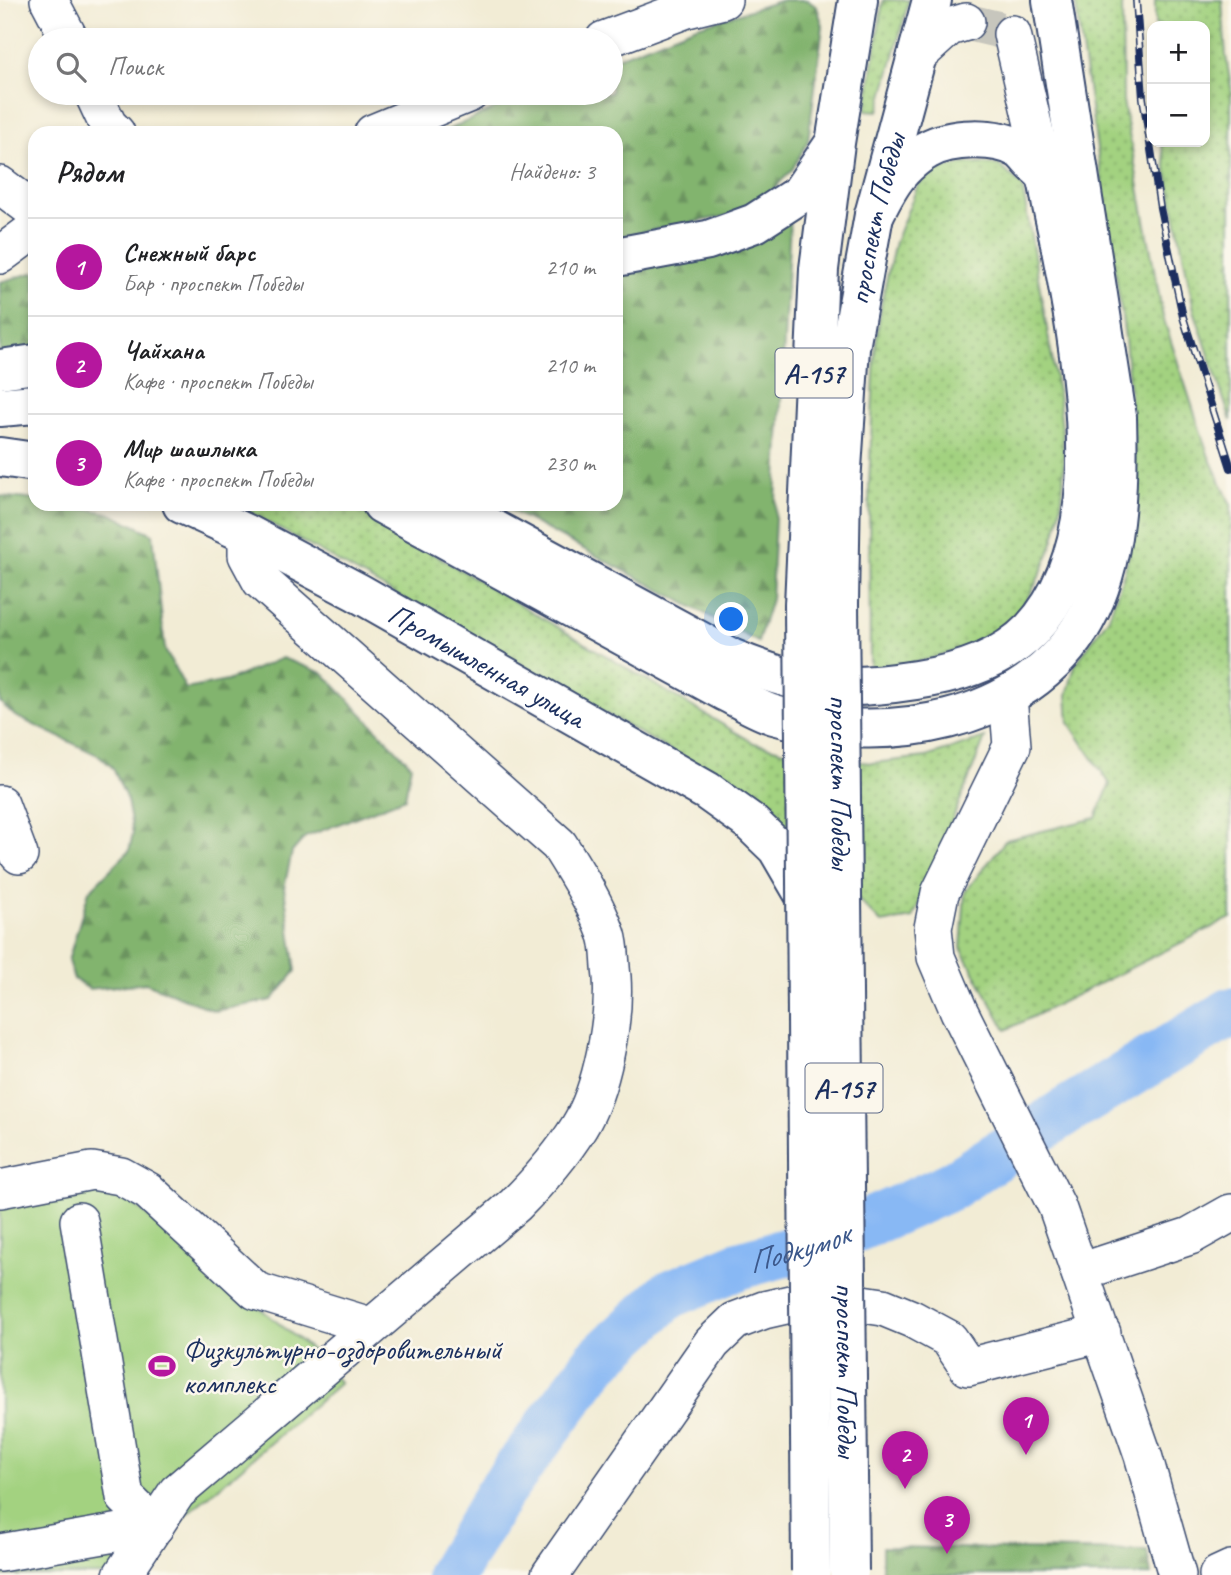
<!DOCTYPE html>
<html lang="ru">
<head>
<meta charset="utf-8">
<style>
	body { margin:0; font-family:Caveat,sans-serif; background:#f2f2f2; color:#202124 }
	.controls { position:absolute; right:21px; top:21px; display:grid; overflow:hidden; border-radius:14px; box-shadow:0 4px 10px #0003 }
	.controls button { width:63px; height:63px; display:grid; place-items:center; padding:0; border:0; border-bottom:2px solid #e0e0e0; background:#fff; color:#202124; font:35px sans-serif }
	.you { position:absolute; left:732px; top:620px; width:24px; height:24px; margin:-18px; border:5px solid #fff; border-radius:50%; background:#1a73e8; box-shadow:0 0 0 10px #1a73e833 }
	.badge { display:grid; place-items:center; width:46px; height:46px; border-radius:50%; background:#b5179e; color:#fff; font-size:23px; font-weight:700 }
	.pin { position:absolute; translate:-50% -58px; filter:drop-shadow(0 2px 4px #0008) }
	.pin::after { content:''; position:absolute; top:37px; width:24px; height:21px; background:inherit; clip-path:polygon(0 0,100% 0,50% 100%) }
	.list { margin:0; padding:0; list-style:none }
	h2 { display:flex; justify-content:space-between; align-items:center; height:91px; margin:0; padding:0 28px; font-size:30px }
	h2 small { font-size:23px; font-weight:400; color:#757577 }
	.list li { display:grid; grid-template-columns:46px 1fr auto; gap:21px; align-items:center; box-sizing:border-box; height:98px; padding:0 28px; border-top:2px solid #e0e0e0 }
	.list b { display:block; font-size:26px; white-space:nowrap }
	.list p { margin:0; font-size:23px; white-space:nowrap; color:#757577 }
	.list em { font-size:23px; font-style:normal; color:#757577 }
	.icon { flex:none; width:38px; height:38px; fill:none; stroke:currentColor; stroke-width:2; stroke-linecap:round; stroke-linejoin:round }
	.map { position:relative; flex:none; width:1231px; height:1575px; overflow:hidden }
	.search { position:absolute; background:#fff; box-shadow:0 4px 10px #0003; left:28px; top:28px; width:595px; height:77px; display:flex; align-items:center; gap:18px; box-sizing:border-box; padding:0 24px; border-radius:38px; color:#757577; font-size:26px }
	.panel { position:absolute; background:#fff; box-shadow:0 4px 10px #0003; left:28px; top:126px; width:595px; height:385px; border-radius:21px }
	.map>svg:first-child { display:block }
</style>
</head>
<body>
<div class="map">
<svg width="1231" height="1575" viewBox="0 0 1231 1575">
	<defs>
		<pattern id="grass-dots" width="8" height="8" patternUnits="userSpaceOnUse" patternTransform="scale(1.75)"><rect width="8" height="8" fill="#a3d280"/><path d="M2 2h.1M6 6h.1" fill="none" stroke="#84ab6c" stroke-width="1.8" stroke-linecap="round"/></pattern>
		<pattern id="forest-firs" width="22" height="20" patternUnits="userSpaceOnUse" patternTransform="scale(1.75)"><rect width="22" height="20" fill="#82b46e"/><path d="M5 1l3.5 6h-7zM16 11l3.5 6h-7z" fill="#6a935e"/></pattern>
	</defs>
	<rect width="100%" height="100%" fill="#fbf7ec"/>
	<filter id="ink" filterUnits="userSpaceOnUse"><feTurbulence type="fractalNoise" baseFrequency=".0143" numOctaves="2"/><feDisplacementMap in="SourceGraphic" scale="14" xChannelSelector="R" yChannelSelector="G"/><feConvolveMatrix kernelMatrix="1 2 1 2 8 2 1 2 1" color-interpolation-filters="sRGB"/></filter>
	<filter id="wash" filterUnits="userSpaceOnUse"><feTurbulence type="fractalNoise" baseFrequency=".00686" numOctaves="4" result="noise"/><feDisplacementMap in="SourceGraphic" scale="28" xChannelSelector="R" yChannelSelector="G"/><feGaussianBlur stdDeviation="1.57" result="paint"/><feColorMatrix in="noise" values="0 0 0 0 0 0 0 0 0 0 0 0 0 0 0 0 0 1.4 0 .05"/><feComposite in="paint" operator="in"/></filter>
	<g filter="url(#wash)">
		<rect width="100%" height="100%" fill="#f2ecd5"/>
		<g fill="url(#grass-dots)" stroke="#5f806f" stroke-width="2">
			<polygon points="883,0 909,0 879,111 866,110"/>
			<polygon points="1075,0 1122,0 1123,101 1163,317 1209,457 1231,505 1231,918 1006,1030 961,948 965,892 1006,840 1096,818 1110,784 1069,723 1067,695 1075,665 1109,617 1126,567 1136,512 1134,446 1125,337"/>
			<polygon points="1155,0 1222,0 1226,56 1231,88 1231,421 1194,310 1161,142 1205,142 1205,26 1155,26"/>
			<path d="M967,163L999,165L1022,186C1030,229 1037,273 1045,317C1059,401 1081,492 1041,572C1035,586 1027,602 1016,613C976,651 923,664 870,669L869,485L875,351L882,299L895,242L918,185L936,170Z"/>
			<polygon points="236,504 349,504 754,743 811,758 873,763 926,757 985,738 913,918 881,923 765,804"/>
		</g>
		<g fill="url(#forest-firs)" stroke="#4e7266" stroke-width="2">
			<polygon points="783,0 807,0 817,7 823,26 808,141 792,170 766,197 737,214 616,237 616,133 440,133 531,93 611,93 611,60 694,27"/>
			<polygon points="790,222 771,599 758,642 499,504 616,504 616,275"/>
			<polygon points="35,272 35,348 0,354 0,282"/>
			<polygon points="0,496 35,500 35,504 57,504 109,513 153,534 165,650 186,689 227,681 282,658 323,673 411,765 405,798 305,837 292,852 284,888 296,971 272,1000 215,1011 146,983 89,989 74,979 68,961 89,891 129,851 133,833 127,800 113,768 100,756 15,716 0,702"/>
			<polygon points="882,1547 1147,1551 1151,1575 882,1575"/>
		</g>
		<polygon fill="#a3d280" stroke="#5f806f" stroke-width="2" points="111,1186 310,1349 340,1383 185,1516 146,1575 0,1575 0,1207"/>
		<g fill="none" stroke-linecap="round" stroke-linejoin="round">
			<path stroke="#88b8f4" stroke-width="49" id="s1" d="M451,1575L498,1495L597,1361L668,1295L740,1265L827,1241L949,1187L1062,1114L1231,1012"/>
		</g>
	</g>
	<g filter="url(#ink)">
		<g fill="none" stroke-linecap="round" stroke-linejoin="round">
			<polyline stroke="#c7c6bd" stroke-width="37" stroke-dasharray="37 18" stroke-linecap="butt" points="966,22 1000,30"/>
			<defs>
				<g id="minor">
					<polyline points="49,0 70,40"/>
					<polyline points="1012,34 1045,176"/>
					<polyline points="604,40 687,9 723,0"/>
					<polyline points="916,57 949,27 966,22"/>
					<polyline points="93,93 108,125 116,133"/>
					<polyline points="373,133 470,93"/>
					<polyline points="0,185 35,211"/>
					<polyline points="0,255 35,229"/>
					<polyline points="1008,696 1012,746 940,893 933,928 936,957 959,1011 1057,1207 1143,1455 1177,1575"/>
					<polyline points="0,804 19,855"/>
					<polyline points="0,1189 92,1171 121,1176 148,1191 256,1291 370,1326"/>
					<polyline points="79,1221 125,1497 155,1526"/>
					<polyline points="1080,1272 1190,1236 1231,1213"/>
					<polyline points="0,1553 155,1526"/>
					<path d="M122,1575L177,1492L515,1205C539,1181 561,1156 579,1127C602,1090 615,1020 612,977C610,964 611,947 607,935C595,902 577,874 559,845L261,581L247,555V534"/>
					<polyline points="550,1575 712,1343 735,1321 764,1310 799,1302 836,1300 883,1307 912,1319 949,1339 968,1367 1102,1333"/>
					<polyline points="1218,1575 1231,1569"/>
				</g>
				<g id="major">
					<polyline points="616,257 708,240 755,223 800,194 832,147"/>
					<polyline points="0,369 35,364"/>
					<polyline points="0,407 35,404"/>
					<polyline points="0,457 35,462"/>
					<path id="s2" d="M182,504L247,534L357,592L707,791L749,821L777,848L805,896"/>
					<path d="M382,504L726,692C742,700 758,710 774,715C881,747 1027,725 1085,620C1118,561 1119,483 1117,417L1052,0"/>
					<path d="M447,504L731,658C803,688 839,692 916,680C956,674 1002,660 1031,630C1104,552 1089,412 1073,315C1067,279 1060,242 1052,206C1050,197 1049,183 1045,175C1042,171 1037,167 1034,164C1029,159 1024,152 1019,149C996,135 949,137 927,150C919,154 908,163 902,170C890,182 882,200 874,215"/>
					<path id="s3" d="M839,604L841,483L850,348L874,215L932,0"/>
					<polyline points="804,605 819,269 835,143 858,0"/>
				</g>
			</defs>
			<use href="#minor" stroke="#3b4b70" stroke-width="40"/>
			<use href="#major" stroke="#3b4b70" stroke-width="42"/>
			<use href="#minor" stroke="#fff" stroke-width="37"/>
			<use href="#major" stroke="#fff" stroke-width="38"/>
			<defs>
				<polyline id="rail" points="1136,0 1143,98 1160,208 1183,317 1231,468"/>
			</defs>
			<use href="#rail" stroke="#1b2f5e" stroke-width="8"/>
			<use href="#rail" stroke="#fbf7ec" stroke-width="5" stroke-dasharray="16" stroke-linecap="butt"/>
			<defs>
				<g id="major-bridge">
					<path id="s4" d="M839,604L849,1571"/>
					<polyline points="804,605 811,1571"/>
				</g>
			</defs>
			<use href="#major-bridge" stroke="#3b4b70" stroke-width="42" stroke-linecap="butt"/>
			<use href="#major-bridge" stroke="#fff" stroke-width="38"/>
		</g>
	</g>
	<defs>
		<symbol id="stadium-bare" viewBox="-9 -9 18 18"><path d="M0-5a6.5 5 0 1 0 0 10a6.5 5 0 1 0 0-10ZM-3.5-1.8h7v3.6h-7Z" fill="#b5179e" stroke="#fbf7ec" stroke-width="2.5" paint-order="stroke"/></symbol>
	</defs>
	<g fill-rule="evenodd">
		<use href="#stadium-bare" x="143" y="1347" width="38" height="38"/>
	</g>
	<g text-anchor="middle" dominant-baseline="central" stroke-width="5" stroke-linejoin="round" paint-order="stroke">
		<g fill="#fbf7ec" stroke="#5e6b89" stroke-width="2">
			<rect x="775.5" y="348.5" width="77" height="49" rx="5"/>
			<rect x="805.5" y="1063.5" width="77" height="49" rx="5"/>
		</g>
		<g font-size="28" font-weight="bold" fill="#1b2f5e">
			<text x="814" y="373">А-157</text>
			<text x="844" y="1088">А-157</text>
		</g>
		<g font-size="30" fill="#1b2f5e" stroke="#fbf7ec">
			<text stroke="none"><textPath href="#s3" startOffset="388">проспект Победы</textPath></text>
			<text stroke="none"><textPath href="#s2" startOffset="345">Промышленная улица</textPath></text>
			<text stroke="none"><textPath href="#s4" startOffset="178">проспект Победы</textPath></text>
			<text stroke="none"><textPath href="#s4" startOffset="766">проспект Победы</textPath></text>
		</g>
		<g font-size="30" fill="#1b2f5e" stroke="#fbf7ec" text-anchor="start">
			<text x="183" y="1349">Физкультурно-оздоровительный<tspan x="183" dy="34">комплекс</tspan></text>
		</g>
		<g font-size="32" font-style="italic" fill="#3c588b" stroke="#fbf7ec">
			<text stroke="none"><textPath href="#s1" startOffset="495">Подкумок</textPath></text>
		</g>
	</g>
</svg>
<div class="controls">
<button>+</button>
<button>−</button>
</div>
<div class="you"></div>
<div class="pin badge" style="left:1026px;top:1455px">1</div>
<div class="pin badge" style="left:905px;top:1489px">2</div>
<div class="pin badge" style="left:947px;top:1554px">3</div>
<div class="search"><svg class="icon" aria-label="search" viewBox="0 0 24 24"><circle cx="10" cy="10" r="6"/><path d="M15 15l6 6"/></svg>Поиск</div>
<section class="panel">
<h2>Рядом<small>Найдено: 3</small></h2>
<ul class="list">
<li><span class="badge">1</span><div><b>Снежный барс</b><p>Бар · проспект Победы</p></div><em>210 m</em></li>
<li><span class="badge">2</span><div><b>Чайхана</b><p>Кафе · проспект Победы</p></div><em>210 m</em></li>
<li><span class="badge">3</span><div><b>Мир шашлыка</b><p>Кафе · проспект Победы</p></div><em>230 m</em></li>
</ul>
</section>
</div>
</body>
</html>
